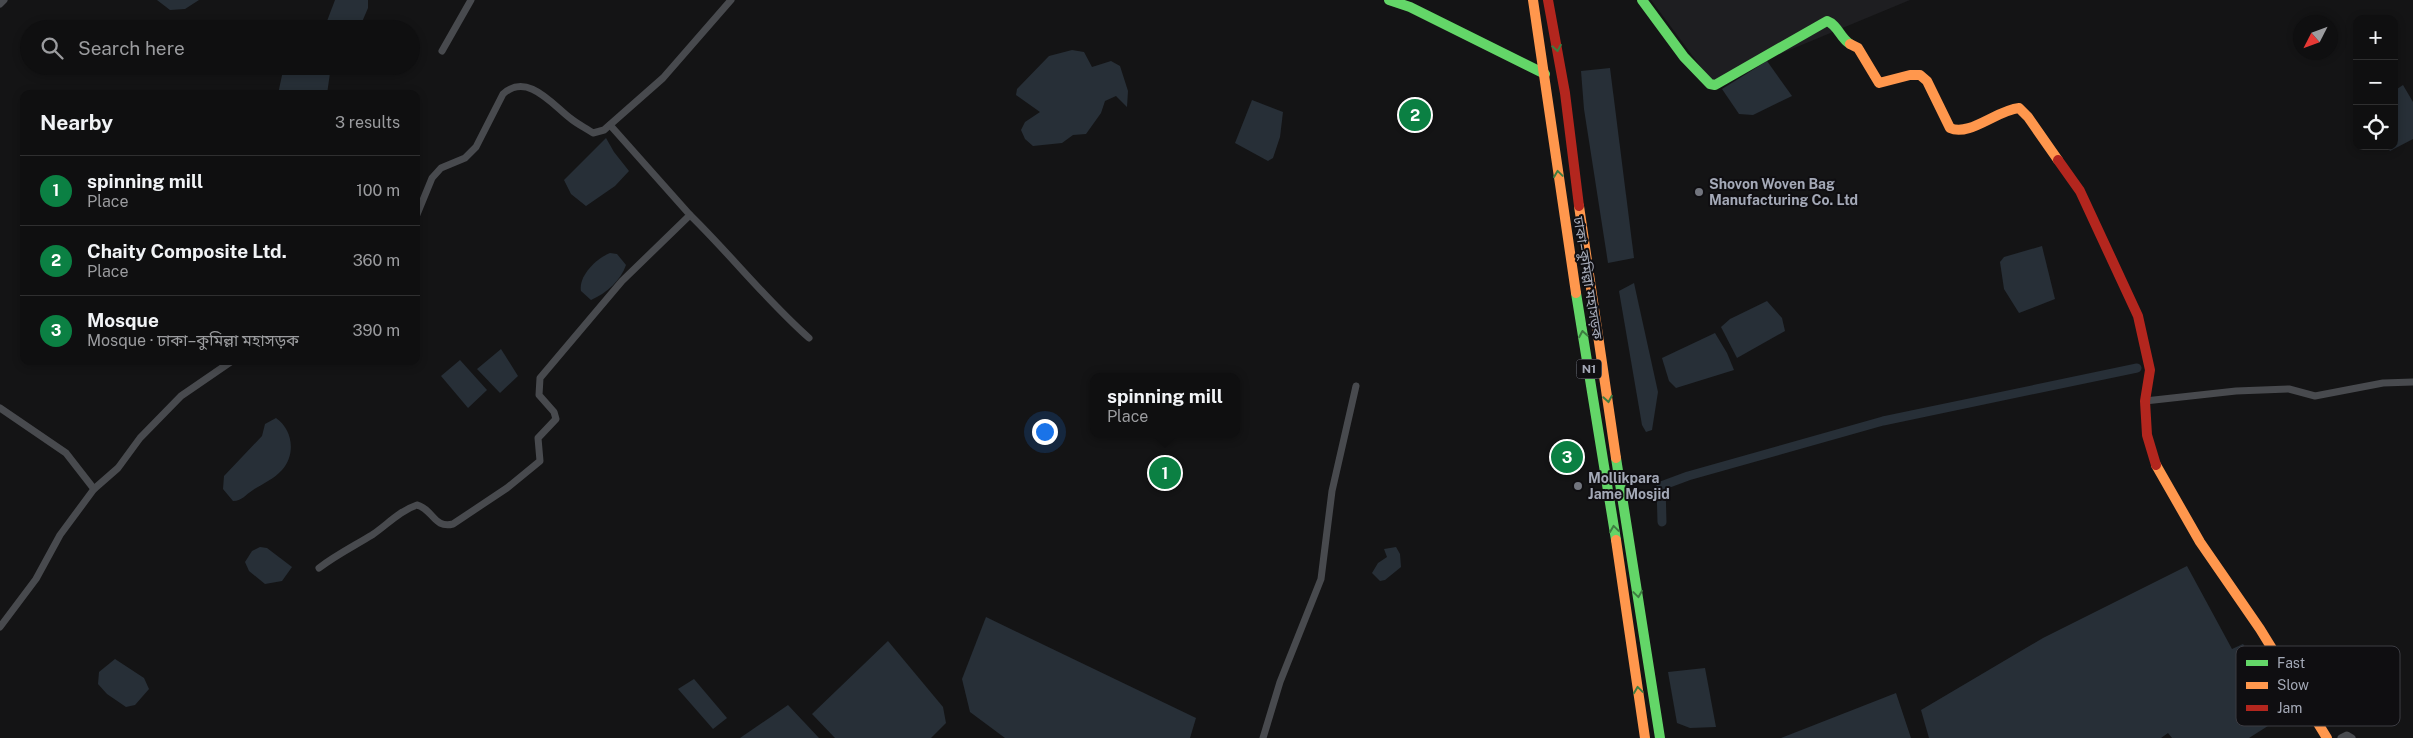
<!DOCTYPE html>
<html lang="en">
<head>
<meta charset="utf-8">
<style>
	body { margin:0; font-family:"Public Sans","Noto Sans Bengali",sans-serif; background:#1d1d1e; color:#f1f3f6 }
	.controls { position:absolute; right:15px; top:15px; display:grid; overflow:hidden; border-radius:10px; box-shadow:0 2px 8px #0003 }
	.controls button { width:45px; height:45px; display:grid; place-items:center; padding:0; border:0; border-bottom:1px solid #2f2f30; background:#0f0f10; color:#f1f3f6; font:25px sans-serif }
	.compass { position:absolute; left:2293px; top:15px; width:45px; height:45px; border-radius:50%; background:#0f0f10; box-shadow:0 2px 8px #0003; rotate:228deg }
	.you { position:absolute; left:1044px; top:431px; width:18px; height:18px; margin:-12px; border:4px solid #fff; border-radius:50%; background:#1a73e8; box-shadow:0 0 0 8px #1a73e833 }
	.badge { display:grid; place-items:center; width:32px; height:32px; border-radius:50%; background:#0b8043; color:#fff; font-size:16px; font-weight:700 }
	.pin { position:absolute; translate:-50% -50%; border:2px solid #fff; box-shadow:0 1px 5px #0006 }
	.popup { position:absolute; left:1090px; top:373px; width:150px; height:65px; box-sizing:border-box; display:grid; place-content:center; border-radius:10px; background:#0f0f10; filter:drop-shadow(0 1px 4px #0005); font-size:16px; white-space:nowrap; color:#9b9c9f }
	.popup b { font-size:19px; color:#f1f3f6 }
	.popup::after { content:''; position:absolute; left:50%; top:100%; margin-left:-10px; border:10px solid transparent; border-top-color:#0f0f10 }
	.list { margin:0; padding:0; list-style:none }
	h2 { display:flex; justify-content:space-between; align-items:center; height:65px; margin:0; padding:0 20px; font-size:21px }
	h2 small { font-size:16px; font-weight:400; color:#9b9c9f }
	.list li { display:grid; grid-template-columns:32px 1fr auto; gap:15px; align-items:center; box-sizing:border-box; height:70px; padding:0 20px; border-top:1px solid #2f2f30 }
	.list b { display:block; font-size:19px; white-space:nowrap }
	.list p { margin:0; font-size:16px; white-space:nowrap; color:#9b9c9f }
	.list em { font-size:16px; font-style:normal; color:#9b9c9f }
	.icon { flex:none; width:28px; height:28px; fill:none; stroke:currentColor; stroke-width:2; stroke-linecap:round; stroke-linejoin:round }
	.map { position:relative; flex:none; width:2413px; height:738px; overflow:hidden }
	.search { position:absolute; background:#0f0f10; box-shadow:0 2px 8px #0003; left:20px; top:20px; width:400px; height:55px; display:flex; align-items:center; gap:12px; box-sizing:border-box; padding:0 18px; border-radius:28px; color:#9b9c9f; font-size:19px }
	.panel { position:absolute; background:#0f0f10; box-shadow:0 2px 8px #0003; left:20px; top:90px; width:400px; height:275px; border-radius:10px }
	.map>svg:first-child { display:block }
</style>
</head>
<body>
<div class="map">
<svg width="2413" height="738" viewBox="0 0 2413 738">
	<rect width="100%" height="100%" fill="#141415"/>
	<polygon fill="#1e1e21" points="1651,0 1910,0 1712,82"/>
	<g fill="#272f37">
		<polygon points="157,0 199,0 185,9 170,10"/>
		<polygon points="335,0 368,0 368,8 359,29 324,29"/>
		<polygon points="1072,50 1084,52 1092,67 1111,61 1120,66 1128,91 1127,107 1116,96 1105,101 1101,113 1086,134 1073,135 1062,143 1033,146 1025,139 1021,130 1025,122 1040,112 1016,95 1017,89 1049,56"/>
		<polygon points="1767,61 1792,96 1753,115 1739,114 1722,89"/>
		<polygon points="284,66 331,66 327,94 278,94"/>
		<polygon points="1610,68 1634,258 1608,263 1584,109 1581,71"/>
		<polygon points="2403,85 2413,102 2413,139 2390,151 2386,146 2394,146 2394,91"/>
		<polygon points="1252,100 1283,112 1280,137 1273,158 1268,161 1235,143"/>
		<polygon points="606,138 614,152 629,171 615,186 586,206 571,194 564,180"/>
		<polygon points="2042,246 2055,299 2019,313 2004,289 2000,262 2004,257"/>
		<path d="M610,253L617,254L626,265C621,280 607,293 591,300L581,291C578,276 597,258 610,253Z"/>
		<polygon points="1634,283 1658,392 1652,430 1646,432 1642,425 1619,291"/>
		<polygon points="1767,301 1782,318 1785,331 1737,358 1721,327 1730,319"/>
		<polygon points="1715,333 1727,353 1734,370 1676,388 1669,381 1662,358"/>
		<polygon points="501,349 518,376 500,393 477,369"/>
		<polygon points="460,360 487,390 468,408 441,376"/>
		<path d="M276,418C293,430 296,454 282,470C274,479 262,484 253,490C245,495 242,501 233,501L223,489L224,476L262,436L265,424Z"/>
		<polygon points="260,547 267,548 292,567 282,581 265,584 249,571 245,562 252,551"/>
		<polygon points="1396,547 1400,554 1401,567 1385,580 1380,581 1372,573 1378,563 1387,557 1384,549"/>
		<polygon points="2187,566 2232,649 2243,644 2293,710 2249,738 2172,738 2168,733 2161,738 1929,738 1921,710 2043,638"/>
		<polygon points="986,617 1196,718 1190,738 1005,738 970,712 962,679"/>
		<polygon points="888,641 943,707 946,723 931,738 835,738 812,714"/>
		<polygon points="115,659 144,678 149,689 135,705 126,707 107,694 98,684 99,672"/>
		<polygon points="1705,668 1716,727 1690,728 1677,723 1668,672"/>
		<polygon points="694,679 727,718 713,729 678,689"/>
		<polygon points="1896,693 1911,738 1781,738"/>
		<polygon points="788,705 819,738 740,738"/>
	</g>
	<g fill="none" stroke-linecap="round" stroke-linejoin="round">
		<polyline stroke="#272f37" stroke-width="9" points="1662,522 1661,486 1688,476 1883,421 2137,368"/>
		<g stroke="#484a4e" stroke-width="7">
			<polyline points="0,4 4,0"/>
			<polyline points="442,51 471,0"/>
			<path d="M690,215C731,255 766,300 809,338"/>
			<path d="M416,217L432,178L441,168L465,158L476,147L503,94C527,72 552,104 570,118C577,124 586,128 593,133L604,130L663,78L731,0"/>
			<polyline points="2145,401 2236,391 2289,389 2315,396 2383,383 2413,382"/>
			<polyline points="0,408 66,453 94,489"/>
			<path d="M319,568C336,555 354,546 372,535C387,525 399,511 417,505C433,509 434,529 453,524L507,488L540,461L538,438L556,419L554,412L539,395L540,378L622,281L690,215L610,125"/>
			<polyline points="0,627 36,579 60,535 94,489 118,468 140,438 181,396 232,361"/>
			<polyline points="1263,738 1280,682 1321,579 1332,491 1356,386"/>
			<polyline points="2341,738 2347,735 2352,738"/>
		</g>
		<g stroke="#63d668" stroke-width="10">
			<polyline points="1389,0 1410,7 1545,74"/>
			<path d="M1642,0L1684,57L1710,84L1715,85L1827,21C1838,25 1840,38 1850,44"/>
			<polyline points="1576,293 1616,540"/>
			<polyline points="1616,458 1660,738"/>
		</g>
		<g stroke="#ff974d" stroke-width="10">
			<polyline points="1533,0 1576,293"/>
			<path d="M1850,44L1858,48L1879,83L1910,75H1920L1927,81L1950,128C1969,137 1997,110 2019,108L2028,117L2058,160"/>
			<polyline points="1579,206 1616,458"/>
			<polyline points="2156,465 2200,542 2260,629 2327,738"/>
			<polyline points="1616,540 1645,738"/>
		</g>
		<g stroke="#b3261e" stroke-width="10">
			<polyline points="1548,0 1565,93 1579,206"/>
			<polyline points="2058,160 2080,191 2138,316 2150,370 2145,401 2147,435 2156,465"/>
		</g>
	</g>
	<defs><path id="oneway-chevron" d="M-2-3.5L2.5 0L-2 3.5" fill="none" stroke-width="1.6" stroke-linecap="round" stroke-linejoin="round" transform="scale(1.25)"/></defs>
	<g stroke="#3d7c41">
		<use href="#oneway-chevron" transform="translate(1557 48) rotate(80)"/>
		<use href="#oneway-chevron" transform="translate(1558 174) rotate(-98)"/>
		<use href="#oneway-chevron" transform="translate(1583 334) rotate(-100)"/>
		<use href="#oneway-chevron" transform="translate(1608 399) rotate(81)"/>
		<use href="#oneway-chevron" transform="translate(1614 529) rotate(-98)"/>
		<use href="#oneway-chevron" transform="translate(1638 594) rotate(82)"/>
		<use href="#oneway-chevron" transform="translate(1638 690) rotate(-98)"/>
	</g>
	<g fill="#72757e" stroke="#0f0e11" stroke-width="2">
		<circle cx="1699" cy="192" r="5"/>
		<circle cx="1578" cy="486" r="5"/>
	</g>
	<g text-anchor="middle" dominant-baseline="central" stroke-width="4" stroke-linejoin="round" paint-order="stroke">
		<rect fill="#0f0e11" stroke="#777a85" stroke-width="1" x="1576.5" y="359.5" width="25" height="19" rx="4"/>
		<g font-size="12" font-weight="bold" fill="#a4a9b7">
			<text x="1589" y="369">N1</text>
		</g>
		<g font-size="14" font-weight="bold" fill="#a4a9b7" stroke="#0f0e11" text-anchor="start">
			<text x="1709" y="184">Shovon Woven Bag<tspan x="1709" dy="16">Manufacturing Co. Ltd</tspan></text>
			<text x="1588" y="478">Mollikpara<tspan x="1588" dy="16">Jame Mosjid</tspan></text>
		</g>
		<g font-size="14" fill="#a4a9b7" stroke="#0f0e11">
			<text transform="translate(1588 278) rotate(81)">ঢাকা–কুমিল্লা মহাসড়ক</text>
		</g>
	</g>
	<rect x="2236" y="646" width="164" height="80" rx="8" fill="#0f0e11" stroke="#3c3c43" stroke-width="1"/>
	<rect x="2246" y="660" width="22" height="6" fill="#63d668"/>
	<rect x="2246" y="682" width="22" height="7" fill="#ff974d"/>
	<rect x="2246" y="705" width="22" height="6" fill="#b3261e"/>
	<g font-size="14" fill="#a4a9b7">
		<text x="2277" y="668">Fast</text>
		<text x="2277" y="690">Slow</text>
		<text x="2277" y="713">Jam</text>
	</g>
</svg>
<div class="controls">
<button>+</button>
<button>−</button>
<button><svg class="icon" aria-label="locate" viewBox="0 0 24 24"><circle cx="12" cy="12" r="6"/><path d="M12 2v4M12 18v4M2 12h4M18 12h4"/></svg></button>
</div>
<svg class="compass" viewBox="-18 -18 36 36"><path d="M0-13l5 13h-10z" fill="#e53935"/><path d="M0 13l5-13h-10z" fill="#9b9c9f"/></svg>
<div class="you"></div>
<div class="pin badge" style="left:1165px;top:473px">1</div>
<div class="popup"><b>spinning mill</b>Place</div>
<div class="pin badge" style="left:1415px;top:115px">2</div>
<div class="pin badge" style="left:1567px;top:457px">3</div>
<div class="search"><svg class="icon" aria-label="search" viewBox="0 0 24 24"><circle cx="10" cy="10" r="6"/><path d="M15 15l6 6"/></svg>Search here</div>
<section class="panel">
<h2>Nearby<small>3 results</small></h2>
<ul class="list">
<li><span class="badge">1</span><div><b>spinning mill</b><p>Place</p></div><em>100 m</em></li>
<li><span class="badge">2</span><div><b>Chaity Composite Ltd.</b><p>Place</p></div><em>360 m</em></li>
<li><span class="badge">3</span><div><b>Mosque</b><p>Mosque · ঢাকা–কুমিল্লা মহাসড়ক</p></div><em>390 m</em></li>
</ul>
</section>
</div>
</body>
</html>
